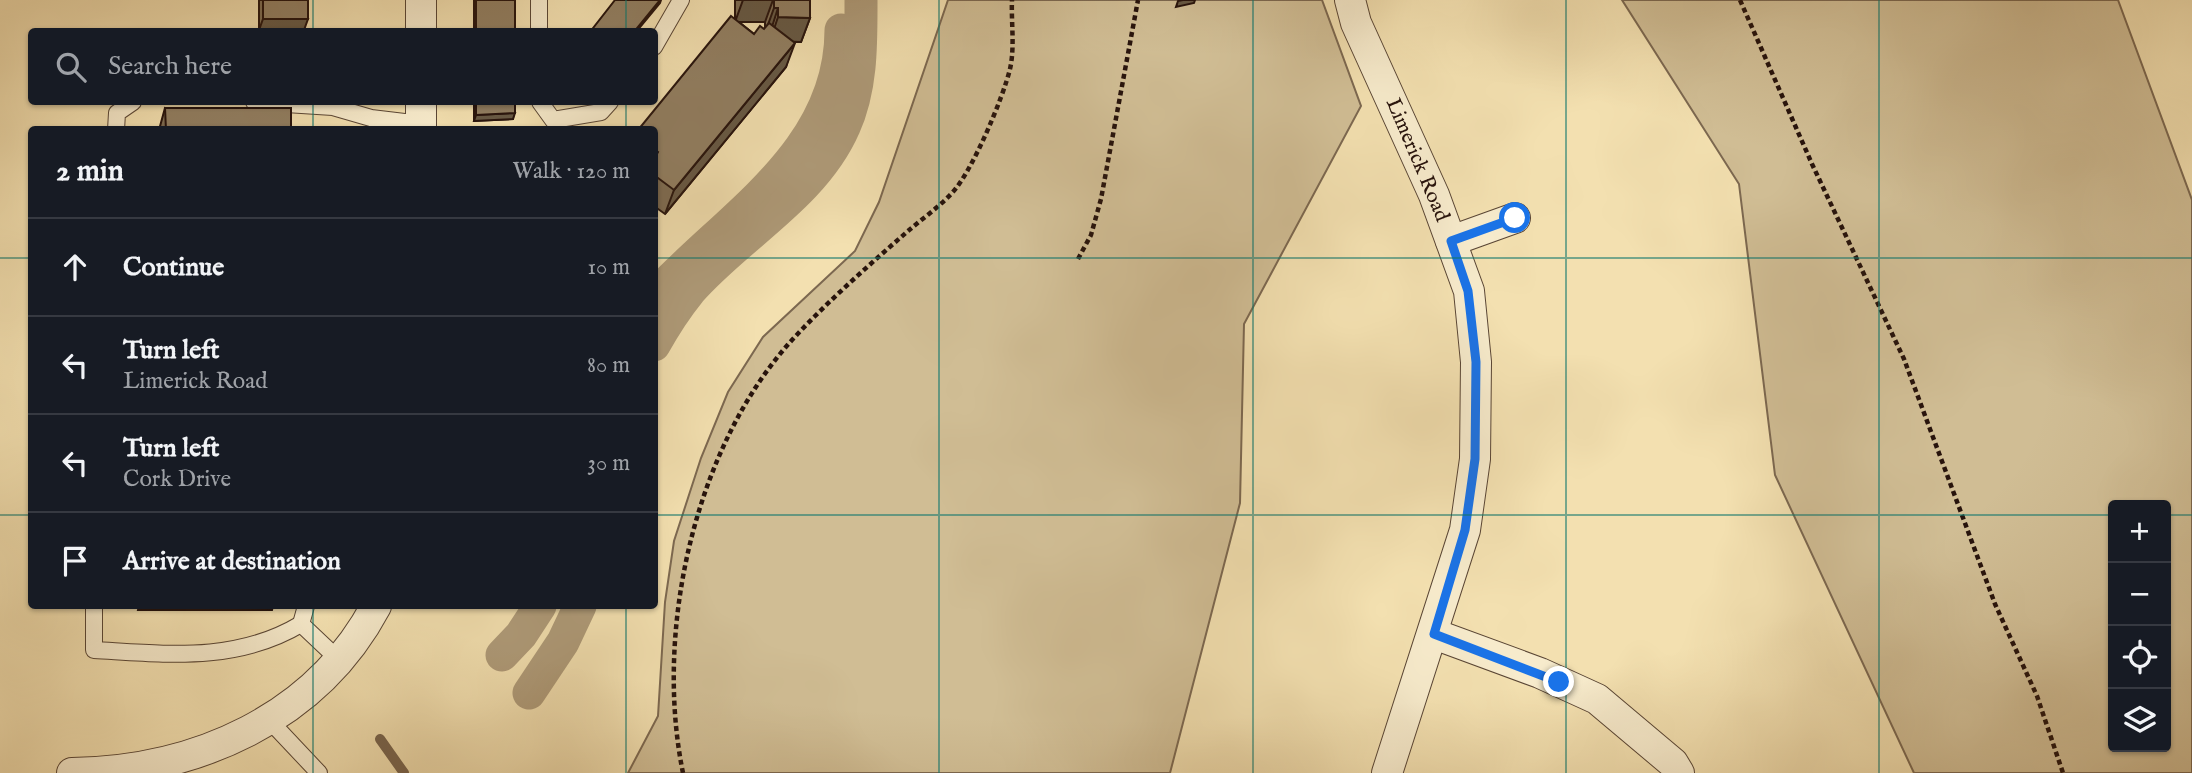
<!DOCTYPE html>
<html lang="en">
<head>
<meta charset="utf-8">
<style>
	body { margin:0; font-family:"IM FELL English",serif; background:#20242c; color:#f1f3f6 }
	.controls { position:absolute; right:21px; bottom:21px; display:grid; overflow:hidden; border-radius:7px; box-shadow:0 2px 5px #0004 }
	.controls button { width:63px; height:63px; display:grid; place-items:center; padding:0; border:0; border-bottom:2px solid #363941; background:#171b24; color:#f1f3f6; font:35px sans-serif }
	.stop { position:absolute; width:21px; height:21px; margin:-16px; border:5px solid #1a73e8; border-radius:50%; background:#fff }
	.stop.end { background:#1a73e8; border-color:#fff; box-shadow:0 2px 7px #0008 }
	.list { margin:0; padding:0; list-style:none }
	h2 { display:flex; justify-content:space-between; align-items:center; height:91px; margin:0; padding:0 28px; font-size:30px }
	h2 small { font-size:23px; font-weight:400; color:#9ea1a6 }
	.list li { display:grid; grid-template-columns:46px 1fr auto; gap:21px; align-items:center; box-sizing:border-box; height:98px; padding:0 28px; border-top:2px solid #363941 }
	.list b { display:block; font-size:26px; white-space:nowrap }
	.list p { margin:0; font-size:23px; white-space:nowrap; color:#9ea1a6 }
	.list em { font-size:23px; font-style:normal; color:#9ea1a6 }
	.icon { flex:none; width:38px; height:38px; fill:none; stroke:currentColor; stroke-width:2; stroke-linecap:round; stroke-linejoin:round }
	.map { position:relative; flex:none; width:2192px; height:773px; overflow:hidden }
	.search { position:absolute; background:#171b24; box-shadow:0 2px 5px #0004; left:28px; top:28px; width:630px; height:77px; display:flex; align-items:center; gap:18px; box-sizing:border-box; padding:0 24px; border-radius:7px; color:#9ea1a6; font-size:26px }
	.panel { position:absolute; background:#171b24; box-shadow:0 2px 5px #0004; left:28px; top:126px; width:630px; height:483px; border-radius:7px }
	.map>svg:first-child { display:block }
</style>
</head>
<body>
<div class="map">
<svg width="2192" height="773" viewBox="0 0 2192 773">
	<rect width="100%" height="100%" fill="#f3e0b0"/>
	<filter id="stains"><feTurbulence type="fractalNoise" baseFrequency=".00286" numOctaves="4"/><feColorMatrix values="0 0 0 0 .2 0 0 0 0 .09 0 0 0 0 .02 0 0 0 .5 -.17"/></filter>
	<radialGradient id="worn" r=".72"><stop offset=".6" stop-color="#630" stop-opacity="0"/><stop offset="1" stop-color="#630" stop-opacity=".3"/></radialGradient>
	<g fill="#d0bd94" stroke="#7c6850" stroke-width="2" fill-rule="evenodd">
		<polygon points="948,0 1322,0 1361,106 1244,324 1240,503 1170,773 628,773 658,716 665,602 674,541 701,458 728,392 763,337 855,251 879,202"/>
		<path d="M1622,0H2118L2192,200V773H1914L1775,475L1739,184ZM2113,505H2166V747H2113Z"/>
	</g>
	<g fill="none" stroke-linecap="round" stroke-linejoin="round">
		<polyline stroke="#78644d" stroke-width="10" points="380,739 404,773"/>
		<g stroke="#ae9a78" stroke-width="33">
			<path d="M654,296C728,216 841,152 841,30"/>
			<path d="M654,345C664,327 677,307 690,291C738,236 814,196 844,127C862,88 861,42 861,0"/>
			<polyline points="502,655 521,635 540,606"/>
			<polyline points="529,693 563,642 580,606"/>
		</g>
		<defs>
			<g id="lane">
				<polyline points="539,32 539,0"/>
				<polyline points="654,47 681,0"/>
				<polyline points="254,102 333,107 371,118 421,124"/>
				<polyline points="540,102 553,120 601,112 610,102"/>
				<polyline points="116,130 117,113 133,102"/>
				<path d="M94,606V650C166,654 236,663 301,624"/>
				<polyline points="306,606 301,624 338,659"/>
				<polyline points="270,721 319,773"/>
			</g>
			<g id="street">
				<polyline points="421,0 421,32"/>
				<polyline points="1350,0 1356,23 1434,195 1469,291 1476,362 1475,459 1465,530 1387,773"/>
				<polyline points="421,102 421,130"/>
				<polyline points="1451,241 1515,218"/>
				<polyline points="1434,634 1540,673 1597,699 1673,763 1679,773"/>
				<path d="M72,773C196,771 316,719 376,606"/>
			</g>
		</defs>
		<use href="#lane" stroke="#5a4635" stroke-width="18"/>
		<use href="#street" stroke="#5a4635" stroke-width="32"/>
		<g stroke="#27130c" stroke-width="4.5" stroke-dasharray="5 3.5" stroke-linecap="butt">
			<polyline points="1740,0 1812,164 1904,359 1995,604 2037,696 2063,773"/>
			<polyline points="1078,259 1091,235 1101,199 1138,0"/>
			<path d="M683,773C654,632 694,448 792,340C828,301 868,266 908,231C922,219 939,207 952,193C972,172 1003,98 1010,69C1015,47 1011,22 1012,0"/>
		</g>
		<use href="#lane" stroke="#f7ebcc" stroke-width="16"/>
		<use href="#street" stroke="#f7ebcc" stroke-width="30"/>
	</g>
	<g fill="#7d6c53" stroke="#27130c" stroke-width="2" fill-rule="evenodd">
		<polygon points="259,0 308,0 304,30 259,30"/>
		<rect x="474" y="0" width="41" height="32"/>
		<path d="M735,0H810V18L801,42H793L786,67L665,214L654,206V130L735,19ZM739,22H765V28L754,34Z"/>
		<polygon points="474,102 515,102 513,119 474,121"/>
		<polygon points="165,108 291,130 159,130"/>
	</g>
	<g fill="#665844" stroke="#27130c" stroke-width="2">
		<polygon points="660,0 661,0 660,3 636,32 634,32"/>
		<polygon points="743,0 773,0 765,22 735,22"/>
		<polygon points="1183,0 1195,0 1194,3 1176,7 1178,1"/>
		<polygon points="774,8 778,8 770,33 765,33"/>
		<polygon points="778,17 810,18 801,42 770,41"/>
		<polygon points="263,19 308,19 304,30 259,30"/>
		<polygon points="795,43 786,67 665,214 674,190"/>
		<polygon points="515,113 513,119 474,121 476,115"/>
		<polygon points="139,606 273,606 272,610 138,610"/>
	</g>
	<g fill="#917e61" stroke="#27130c" stroke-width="2">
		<rect x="263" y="0" width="45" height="19"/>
		<rect x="476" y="0" width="39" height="32"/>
		<polygon points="615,0 660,0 634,32 590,32"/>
		<polygon points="774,0 810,0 810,18 778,17 778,8 774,8"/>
		<polygon points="731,16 754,34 760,26 764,29 769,23 795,43 674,190 654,175 654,159 658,152 654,149 654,130 638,130"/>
		<polygon points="476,102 515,102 515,113 476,115"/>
		<polygon points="165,108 291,108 291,130 166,130"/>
	</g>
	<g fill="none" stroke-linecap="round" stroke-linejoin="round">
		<polyline stroke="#1a73e8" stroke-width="9" points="1515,218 1451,241 1468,291 1476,362 1475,459 1465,530 1434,634 1559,682"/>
	</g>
	<path fill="none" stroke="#0f766e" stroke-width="2" stroke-opacity="0.55" d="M313,0V32M626,0V32M939,0V773M1253,0V773M1566,0V773M1879,0V773M313,102V130M626,102V130M0,258H32M654,258H2192M0,515H32M654,515H2113M2166,515H2192M313,606V773M626,606V773"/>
	<g text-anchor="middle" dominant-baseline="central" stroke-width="6" stroke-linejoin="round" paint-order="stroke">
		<g font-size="21" fill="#27130c" stroke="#f7ebcc">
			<text transform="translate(1417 160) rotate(67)">Limerick Road</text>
		</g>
	</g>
	<rect width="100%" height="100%" filter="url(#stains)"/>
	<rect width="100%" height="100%" fill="url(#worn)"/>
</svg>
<div class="controls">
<button>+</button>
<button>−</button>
<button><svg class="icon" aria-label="locate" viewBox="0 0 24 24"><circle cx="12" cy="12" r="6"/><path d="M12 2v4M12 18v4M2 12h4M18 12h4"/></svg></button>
<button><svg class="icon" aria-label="layers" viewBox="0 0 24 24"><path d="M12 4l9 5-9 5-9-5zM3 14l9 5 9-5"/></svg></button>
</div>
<div class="stop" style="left:1515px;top:218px"></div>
<div class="stop end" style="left:1559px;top:682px"></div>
<div class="search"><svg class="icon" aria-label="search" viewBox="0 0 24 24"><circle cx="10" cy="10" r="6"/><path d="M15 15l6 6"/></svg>Search here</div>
<section class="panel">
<h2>2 min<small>Walk · 120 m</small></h2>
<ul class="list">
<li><svg class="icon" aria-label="ahead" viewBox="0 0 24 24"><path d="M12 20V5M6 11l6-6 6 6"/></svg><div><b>Continue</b></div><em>10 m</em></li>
<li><svg class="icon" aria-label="left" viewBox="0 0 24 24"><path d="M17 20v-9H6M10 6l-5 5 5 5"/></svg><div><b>Turn left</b><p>Limerick Road</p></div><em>80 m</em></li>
<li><svg class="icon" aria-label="left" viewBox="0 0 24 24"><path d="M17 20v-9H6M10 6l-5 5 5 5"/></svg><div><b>Turn left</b><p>Cork Drive</p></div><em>30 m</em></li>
<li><svg class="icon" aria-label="arrive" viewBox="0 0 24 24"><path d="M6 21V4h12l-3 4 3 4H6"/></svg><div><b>Arrive at destination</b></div></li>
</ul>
</section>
</div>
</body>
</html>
